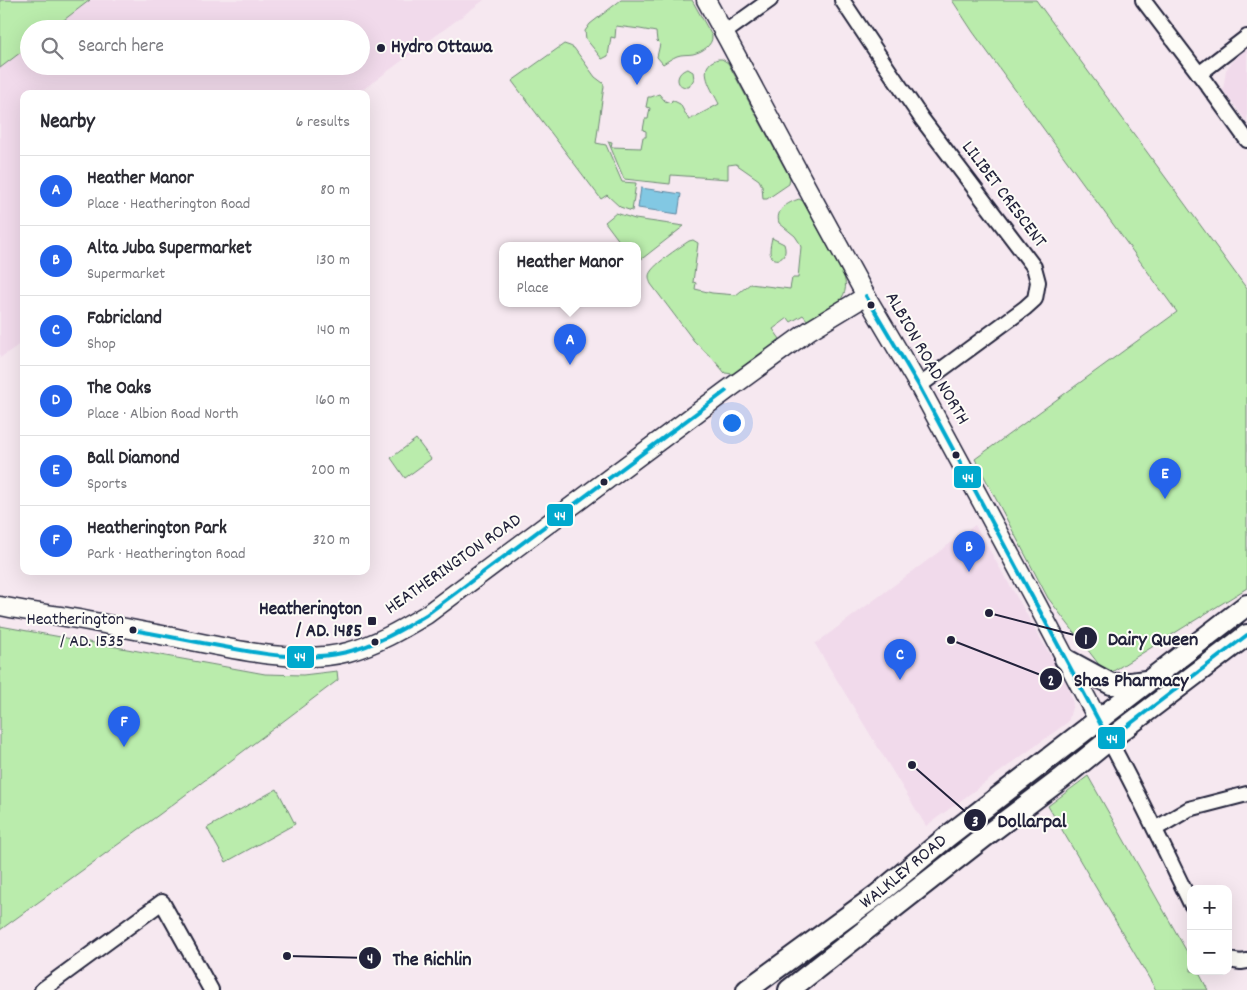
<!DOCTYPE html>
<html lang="en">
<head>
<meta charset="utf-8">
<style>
	body { margin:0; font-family:Dekko,sans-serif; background:#f7f7f7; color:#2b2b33 }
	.controls { position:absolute; right:15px; bottom:15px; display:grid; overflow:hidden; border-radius:10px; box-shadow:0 5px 20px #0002 }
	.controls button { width:45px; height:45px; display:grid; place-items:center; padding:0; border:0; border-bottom:1px solid #e1e1e2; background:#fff; color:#2b2b33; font:25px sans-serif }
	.you { position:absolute; left:731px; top:422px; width:18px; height:18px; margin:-12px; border:4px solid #fff; border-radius:50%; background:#1a73e8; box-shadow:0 0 0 8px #1a73e833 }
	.badge { display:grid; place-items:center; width:32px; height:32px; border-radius:50%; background:#2563eb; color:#fff; font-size:16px; font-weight:700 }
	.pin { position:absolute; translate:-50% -41px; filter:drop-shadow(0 1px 2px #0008) }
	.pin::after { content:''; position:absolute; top:26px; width:18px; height:15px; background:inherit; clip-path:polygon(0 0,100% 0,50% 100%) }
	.popup { position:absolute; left:499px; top:242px; width:142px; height:65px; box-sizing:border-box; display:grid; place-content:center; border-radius:10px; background:#fff; filter:drop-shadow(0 1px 4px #0005); font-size:16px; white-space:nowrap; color:#7c7c81 }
	.popup b { font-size:19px; color:#2b2b33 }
	.popup::after { content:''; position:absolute; left:50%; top:100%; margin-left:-10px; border:10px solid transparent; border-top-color:#fff }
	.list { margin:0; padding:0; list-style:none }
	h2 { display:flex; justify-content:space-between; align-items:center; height:65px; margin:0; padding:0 20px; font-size:21px }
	h2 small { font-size:16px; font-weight:400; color:#7c7c81 }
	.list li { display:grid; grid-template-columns:32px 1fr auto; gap:15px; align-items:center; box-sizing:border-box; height:70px; padding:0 20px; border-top:1px solid #e1e1e2 }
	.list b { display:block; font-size:19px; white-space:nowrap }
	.list p { margin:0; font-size:16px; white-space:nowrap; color:#7c7c81 }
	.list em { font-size:16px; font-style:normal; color:#7c7c81 }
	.icon { flex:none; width:28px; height:28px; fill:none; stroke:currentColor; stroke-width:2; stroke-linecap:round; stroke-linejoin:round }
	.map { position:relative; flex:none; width:1247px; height:990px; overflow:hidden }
	.search { position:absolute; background:#fff; box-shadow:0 5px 20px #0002; left:20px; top:20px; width:350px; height:55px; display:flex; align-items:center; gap:12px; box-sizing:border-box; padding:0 18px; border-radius:28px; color:#7c7c81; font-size:19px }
	.panel { position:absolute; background:#fff; box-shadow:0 5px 20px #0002; left:20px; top:90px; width:350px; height:485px; border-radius:10px }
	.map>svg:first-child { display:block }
</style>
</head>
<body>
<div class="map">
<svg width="1247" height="990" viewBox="0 0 1247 990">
	<rect width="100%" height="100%" fill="#f6e8f0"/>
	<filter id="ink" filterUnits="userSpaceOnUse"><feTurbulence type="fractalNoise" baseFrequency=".02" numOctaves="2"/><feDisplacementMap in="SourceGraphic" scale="10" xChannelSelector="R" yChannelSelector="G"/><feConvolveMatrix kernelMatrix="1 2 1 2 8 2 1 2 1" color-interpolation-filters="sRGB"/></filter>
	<g filter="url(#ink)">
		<g fill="#f1daeb">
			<polygon points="75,0 484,0 357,94 24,94 24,341 0,358 0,57 29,35 29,66 361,66 361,29 37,29"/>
			<polygon points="1247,49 1247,122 1223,90 1226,70 1236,57"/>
			<polygon points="975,525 1068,686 1073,704 1068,722 926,826 815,644"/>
		</g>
		<g fill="#baecac" stroke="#6e8774">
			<polygon points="0,0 90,0 52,29 29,29 29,46 0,68"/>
			<path d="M621,0H692L712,36C713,45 702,52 693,54C688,55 682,54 677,56C672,58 668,61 663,64L657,57L660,44L657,41L656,32L640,29L616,26L615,38L611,37L608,56L602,59L586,39L585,31L590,24Z"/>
			<polygon points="952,0 1036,0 1247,289 1247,588 1107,675 1048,598 975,459 1177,312 973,32"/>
			<polygon points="564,44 570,46 574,48 595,77 603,83 604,86 596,143 606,145 622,182 636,183 632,211 620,207 607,195 601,199 512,81"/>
			<path d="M718,59H722L728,63L790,178L789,184L767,199H763L762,186L759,180L736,164L728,165V179L671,175L670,184L624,179L608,141L612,142L611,147L641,148L643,137H646V131L643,130L645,119H648L650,108L646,107L648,97H651L659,94L665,101L671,103L672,100L680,104L689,120L719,104C713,91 694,66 718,59Z"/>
			<path d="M688,69L693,72L694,79L689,87C673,88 676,71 688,69Z"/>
			<path d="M799,199L803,201L843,274C854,301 827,310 808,321L803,315L791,322L788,318L773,329L780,339L736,372L733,374L725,373L713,359L694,341L651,284C650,282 649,279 649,276C649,267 680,247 689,241L693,240L698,243L693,282L696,283L695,289L712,293L736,295L750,284L790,289L792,278H798L801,247L799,242L795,236L779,223C775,210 787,203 799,199Z"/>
			<polygon points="616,213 635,219 684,226 643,258 638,259 638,246 623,246 605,222"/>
			<path d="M772,238L784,244C790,262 770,264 770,251C770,247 771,242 772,238Z"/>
			<polygon points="416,439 431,459 405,478 391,458"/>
			<polygon points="0,626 265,674 303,675 337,671 338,680 160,814 0,930"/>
			<polygon points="1088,776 1191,959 1191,971 1198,971 1208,990 1156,990 1048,806"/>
			<polygon points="277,789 295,824 226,862 207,828"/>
		</g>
		<polygon fill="#82c8e3" stroke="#5c86a0" points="641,188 681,194 678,214 638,208"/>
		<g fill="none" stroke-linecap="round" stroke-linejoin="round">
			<defs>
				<g id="minor">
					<polyline points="842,0 888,69 922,119 1034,267 1038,282 1035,299 1025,308 919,386"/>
					<polyline points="1143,0 1206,83 1247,140"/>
					<polyline points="724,33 770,0"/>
					<polyline points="1199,74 1247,37"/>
					<path d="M1098,720C1132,780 1161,842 1191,904"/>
					<polyline points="1155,829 1189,809 1247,794"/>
					<polyline points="1228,960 1241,962 1247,961"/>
					<polyline points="42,990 162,902 211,990"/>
				</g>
				<g id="tertiary">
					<polyline points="706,0 728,40 806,186 866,296 919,386 1038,606 1098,720"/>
					<path d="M0,606C20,610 40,613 60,616C97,622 134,630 172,637C224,647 296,666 348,652C377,644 401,630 426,615L726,391L810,330L866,296"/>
				</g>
				<g id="secondary">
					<polyline points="1065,659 1111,684 1123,684 1146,681"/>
					<path id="s1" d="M747,990L877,895L948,836L1247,605"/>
					<polyline points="789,990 983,838 1061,779 1109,740 1247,635"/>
				</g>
			</defs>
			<use href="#minor" stroke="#22223b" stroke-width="18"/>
			<use href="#tertiary" stroke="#22223b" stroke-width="21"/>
			<use href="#secondary" stroke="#22223b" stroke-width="24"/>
			<use href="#minor" stroke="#fdfcf7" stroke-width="14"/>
			<use href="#tertiary" stroke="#fdfcf7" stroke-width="18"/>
			<use href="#secondary" stroke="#fdfcf7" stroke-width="20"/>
			<defs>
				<g id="bus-1">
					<polyline points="866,296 919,386 1109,740 1247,635"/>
					<path d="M133,630C162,635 190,641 219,646C261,654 304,662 347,652C376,645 401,630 426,615L726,391"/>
				</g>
			</defs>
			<use href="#bus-1" stroke="#fdfcf7" stroke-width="8"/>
			<use href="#bus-1" stroke="#00a9ce" stroke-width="4"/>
		</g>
	</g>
	<g fill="#22223b" stroke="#fdfcf7" stroke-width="2">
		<circle cx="381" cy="48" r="5"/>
		<circle cx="871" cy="305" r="4.5"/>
		<circle cx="956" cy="455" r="4.5"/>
		<circle cx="604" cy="482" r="4.5"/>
		<rect x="367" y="616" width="10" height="10" rx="2.5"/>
		<circle cx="133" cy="630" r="4.5"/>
		<circle cx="375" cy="642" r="4.5"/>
	</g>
	<g text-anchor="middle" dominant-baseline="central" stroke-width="4" stroke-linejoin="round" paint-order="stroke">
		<g font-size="18" fill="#22223b" stroke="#fdfcf7" text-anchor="end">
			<text x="124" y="620">Heatherington<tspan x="124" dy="22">/ AD. 1535</tspan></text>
		</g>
		<g font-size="19" font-weight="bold" fill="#22223b" stroke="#fdfcf7" text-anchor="start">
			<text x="391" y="48">Hydro Ottawa</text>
			<text x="362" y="610" text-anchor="end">Heatherington<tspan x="362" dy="22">/ AD. 1485</tspan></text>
		</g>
		<g font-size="19" fill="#22223b" stroke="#fdfcf7">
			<text transform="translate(1003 195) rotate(53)">LILIBET CRESCENT</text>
			<text transform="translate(926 359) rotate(60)">ALBION ROAD NORTH</text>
			<text transform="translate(454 565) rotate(-35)">HEATHERINGTON ROAD</text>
			<text stroke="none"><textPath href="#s1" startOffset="196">WALKLEY ROAD</textPath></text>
		</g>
	</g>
	<path fill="none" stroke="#22223b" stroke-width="2" d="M989 613L1086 638M951 640L1051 679M912 765L975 820M287 956L370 958"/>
	<g fill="#22223b" stroke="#fdfcf7" stroke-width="2">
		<circle cx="989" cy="613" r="5"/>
		<circle cx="951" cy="640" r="5"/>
		<circle cx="912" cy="765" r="5"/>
		<circle cx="287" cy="956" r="5"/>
		<circle cx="1086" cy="638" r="12"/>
		<circle cx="1051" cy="679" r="12"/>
		<circle cx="975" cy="820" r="12"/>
		<circle cx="370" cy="958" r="12"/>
	</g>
	<g font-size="15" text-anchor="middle" font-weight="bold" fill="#fff">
		<text x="1086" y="644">1</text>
		<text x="1051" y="685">2</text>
		<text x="975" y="826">3</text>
		<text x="370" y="963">4</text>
	</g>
	<g font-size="20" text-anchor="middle" font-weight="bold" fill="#22223b" stroke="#fdfcf7" stroke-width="4" stroke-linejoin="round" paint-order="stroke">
		<text x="1153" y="645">Dairy Queen</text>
		<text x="1131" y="686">Shas Pharmacy</text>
		<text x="1032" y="827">Dollarpal</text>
		<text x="432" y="965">The Richlin</text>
	</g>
	<g stroke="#fdfcf7" stroke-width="2">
		<rect x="953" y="465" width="29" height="24" rx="5" fill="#00a9ce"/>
		<rect x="546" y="503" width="28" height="24" rx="5" fill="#00a9ce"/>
		<rect x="286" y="645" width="29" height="24" rx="5" fill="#00a9ce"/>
		<rect x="1097" y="726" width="29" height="24" rx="5" fill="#00a9ce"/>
	</g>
	<g font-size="14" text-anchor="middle" font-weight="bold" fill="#fff">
		<text x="968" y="482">44</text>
		<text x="560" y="520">44</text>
		<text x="300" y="661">44</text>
		<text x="1112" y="743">44</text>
	</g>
</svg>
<div class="controls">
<button>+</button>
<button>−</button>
</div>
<div class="you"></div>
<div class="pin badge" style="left:570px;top:365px">A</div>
<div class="popup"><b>Heather Manor</b>Place</div>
<div class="pin badge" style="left:969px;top:572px">B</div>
<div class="pin badge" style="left:900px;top:680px">C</div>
<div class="pin badge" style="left:637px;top:85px">D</div>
<div class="pin badge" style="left:1165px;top:499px">E</div>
<div class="pin badge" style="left:124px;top:747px">F</div>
<div class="search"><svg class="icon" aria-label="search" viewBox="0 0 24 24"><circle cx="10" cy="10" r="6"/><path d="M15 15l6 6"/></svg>Search here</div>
<section class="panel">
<h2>Nearby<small>6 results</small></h2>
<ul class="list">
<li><span class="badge">A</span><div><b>Heather Manor</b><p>Place · Heatherington Road</p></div><em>80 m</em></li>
<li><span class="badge">B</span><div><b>Alta Juba Supermarket</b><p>Supermarket</p></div><em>130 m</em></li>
<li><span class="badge">C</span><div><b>Fabricland</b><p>Shop</p></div><em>140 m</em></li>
<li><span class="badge">D</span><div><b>The Oaks</b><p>Place · Albion Road North</p></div><em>160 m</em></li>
<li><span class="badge">E</span><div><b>Ball Diamond</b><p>Sports</p></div><em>200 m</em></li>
<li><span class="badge">F</span><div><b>Heatherington Park</b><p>Park · Heatherington Road</p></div><em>320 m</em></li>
</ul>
</section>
</div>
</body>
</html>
